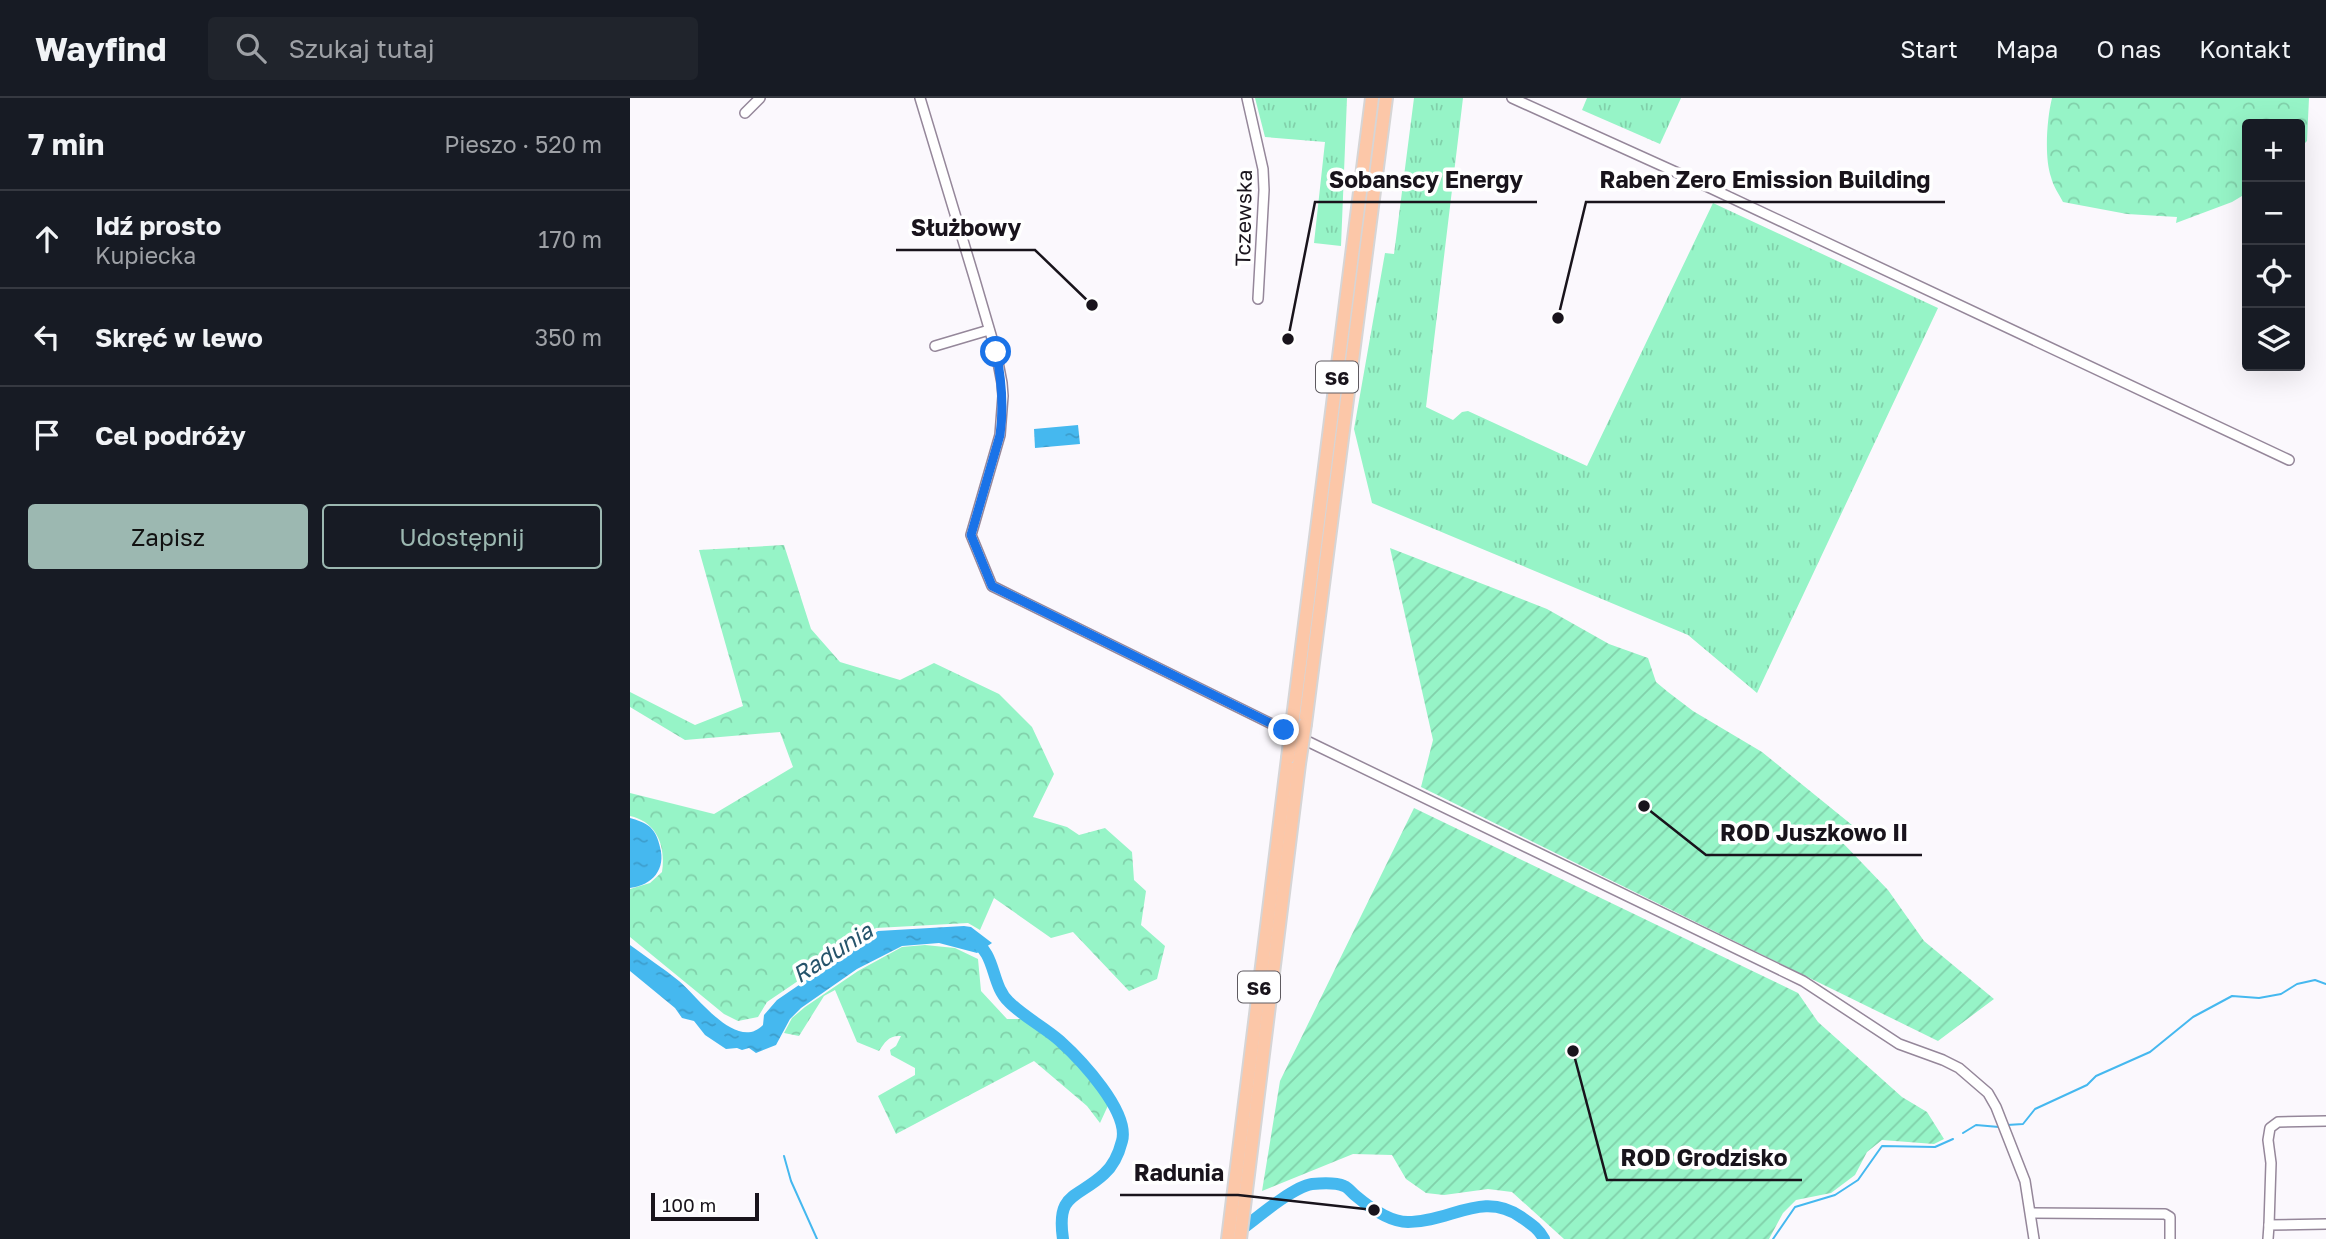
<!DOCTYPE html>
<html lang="pl">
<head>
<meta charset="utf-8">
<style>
	body { margin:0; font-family:"Golos Text",sans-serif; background:#20242c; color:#f1f3f6 }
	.controls { position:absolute; right:21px; top:21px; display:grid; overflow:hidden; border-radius:7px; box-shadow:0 7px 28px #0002 }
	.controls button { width:63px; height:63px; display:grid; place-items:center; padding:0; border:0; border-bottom:2px solid #363941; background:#171b24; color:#f1f3f6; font:35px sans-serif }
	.scale { position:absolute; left:21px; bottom:18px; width:108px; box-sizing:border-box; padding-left:7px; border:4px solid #19141c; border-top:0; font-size:19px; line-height:24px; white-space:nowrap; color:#19141c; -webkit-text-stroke:5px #fff; paint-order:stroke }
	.stop { position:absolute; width:21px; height:21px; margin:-16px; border:5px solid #1a73e8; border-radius:50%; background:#fff }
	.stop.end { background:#1a73e8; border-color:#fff; box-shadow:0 2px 7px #0008 }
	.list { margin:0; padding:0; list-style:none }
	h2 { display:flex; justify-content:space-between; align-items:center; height:91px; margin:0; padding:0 28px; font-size:30px }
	h2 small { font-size:23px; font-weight:400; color:#9ea1a6 }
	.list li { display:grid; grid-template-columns:46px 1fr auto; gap:21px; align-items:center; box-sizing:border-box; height:98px; padding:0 28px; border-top:2px solid #363941 }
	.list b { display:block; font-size:26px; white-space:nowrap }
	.list p { margin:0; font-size:23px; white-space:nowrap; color:#9ea1a6 }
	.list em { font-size:23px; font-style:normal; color:#9ea1a6 }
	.actions { display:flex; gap:14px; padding:21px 28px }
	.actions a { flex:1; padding:16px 0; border:2px solid #9cb8b1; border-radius:7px; text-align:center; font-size:24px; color:#9cb8b1 }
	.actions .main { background:#9cb8b1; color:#111 }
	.icon { flex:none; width:38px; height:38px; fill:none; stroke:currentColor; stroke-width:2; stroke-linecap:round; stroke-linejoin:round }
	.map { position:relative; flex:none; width:1696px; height:1141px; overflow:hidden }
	header { display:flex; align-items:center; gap:42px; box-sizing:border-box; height:98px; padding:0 35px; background:#171b24; border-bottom:2px solid #363941 }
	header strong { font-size:33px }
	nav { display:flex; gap:38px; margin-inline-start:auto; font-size:24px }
	.search { width:490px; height:63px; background:#20242c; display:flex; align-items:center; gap:18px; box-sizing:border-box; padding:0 24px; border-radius:7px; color:#9ea1a6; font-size:26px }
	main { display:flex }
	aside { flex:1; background:#171b24 }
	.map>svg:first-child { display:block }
</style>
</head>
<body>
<header>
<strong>Wayfind</strong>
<div class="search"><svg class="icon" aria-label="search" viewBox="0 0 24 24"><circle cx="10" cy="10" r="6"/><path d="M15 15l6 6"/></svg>Szukaj tutaj</div>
<nav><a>Start</a><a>Mapa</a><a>O nas</a><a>Kontakt</a></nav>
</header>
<main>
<aside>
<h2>7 min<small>Pieszo · 520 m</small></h2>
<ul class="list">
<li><svg class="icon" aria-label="ahead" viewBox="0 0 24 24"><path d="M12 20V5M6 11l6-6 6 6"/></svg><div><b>Idź prosto</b><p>Kupiecka</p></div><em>170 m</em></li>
<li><svg class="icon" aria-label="left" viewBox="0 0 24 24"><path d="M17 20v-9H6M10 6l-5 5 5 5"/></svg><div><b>Skręć w lewo</b></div><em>350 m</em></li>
<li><svg class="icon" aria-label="arrive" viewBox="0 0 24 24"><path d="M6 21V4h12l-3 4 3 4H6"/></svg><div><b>Cel podróży</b></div></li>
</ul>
<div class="actions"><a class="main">Zapisz</a><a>Udostępnij</a></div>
</aside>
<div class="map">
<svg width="1696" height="1141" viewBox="0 0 1696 1141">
	<defs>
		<pattern id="grass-tufts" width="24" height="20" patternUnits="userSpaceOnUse" patternTransform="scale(1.75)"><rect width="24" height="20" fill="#96f4c7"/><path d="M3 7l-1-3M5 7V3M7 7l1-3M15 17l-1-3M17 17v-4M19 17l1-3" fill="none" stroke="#81d0aa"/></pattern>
		<pattern id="forest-crowns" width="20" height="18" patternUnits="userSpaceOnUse" patternTransform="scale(1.75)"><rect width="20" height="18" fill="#96f4c7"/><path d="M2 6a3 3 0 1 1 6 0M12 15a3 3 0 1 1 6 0" fill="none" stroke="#81d0aa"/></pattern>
		<pattern id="garden-furrows" width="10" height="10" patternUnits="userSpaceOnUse" patternTransform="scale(1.75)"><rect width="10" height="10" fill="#96f4c7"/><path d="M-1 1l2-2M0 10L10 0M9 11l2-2" fill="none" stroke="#81d0aa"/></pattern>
		<pattern id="water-ripples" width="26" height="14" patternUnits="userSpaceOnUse" patternTransform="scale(1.75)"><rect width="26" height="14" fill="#45b8ef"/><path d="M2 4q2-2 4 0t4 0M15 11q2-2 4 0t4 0" fill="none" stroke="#3c9dcc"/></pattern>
	</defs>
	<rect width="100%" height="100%" fill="#fbf8fd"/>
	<g fill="url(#grass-tufts)">
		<polygon points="625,0 717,0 711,148 684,145 695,44 635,39"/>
		<polygon points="784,0 833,0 796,309 823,322 832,314 838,313 957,368 1083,105 1308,210 1127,595 1058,537 742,405 724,331 755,155 764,156"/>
		<polygon points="957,0 1051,0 1030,46 952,12"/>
	</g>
	<g fill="url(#forest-crowns)">
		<path d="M1422,0H1679L1677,43L1670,50V26H1617V95L1602,104L1546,125L1547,119L1497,116L1433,104C1429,96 1423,88 1421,79C1414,59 1417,20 1422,0Z"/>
		<path d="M154,447L181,531L210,564L270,582L304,565L369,596L402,629L424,676L403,719L437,729L449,737L475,730L502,754L504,782L516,793L511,827L535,848L527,881L499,893L443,834L421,840L364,800L350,832L338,825L246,830L137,904L128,919L108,923L94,916L0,839V791L20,785L32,774C36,748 27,724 0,718V695L84,716L163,669L150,634L55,642L0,609V594L65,627L113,608L69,452Z"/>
		<path d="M295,847L325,850L348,861L351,893L377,921H398L430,943L481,1001L470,1025L457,1008L404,963L266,1036L248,998L285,977V970L261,957L260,952L266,948L271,938C259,937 255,944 249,953L227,944L205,892L194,898L169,938L154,935L162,920L175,909L228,873L272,849Z"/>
	</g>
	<g fill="url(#garden-furrows)">
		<polygon points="760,450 917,511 979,546 1018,560 1026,584 1038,594 1063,613 1132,654 1222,727 1210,742 1258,792 1294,843 1364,901 1308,943 791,689 803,642"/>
		<polygon points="784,710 1168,895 1188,924 1272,999 1297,1014 1314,1041 1304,1046 1252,1042 1237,1054 1225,1077 1201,1095 1166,1102 1153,1115 1139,1141 934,1141 882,1094 858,1091 814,1097 796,1095 776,1081 762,1057 723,1056 632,1093 650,983"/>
	</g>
	<g fill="url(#water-ripples)">
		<polygon points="448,327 450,346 405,350 404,331"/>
		<path d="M0,720C7,722 14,724 20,729C26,735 28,741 30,749C36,771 23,787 0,790Z"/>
		<path d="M334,828L341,829L362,845L347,855L309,845L272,848L227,871L171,910L160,921L146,947L126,955L119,950L112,952L107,950L96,951L75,937L64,923L52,920L45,910L0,873V847C16,859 33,870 49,883C68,899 107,954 133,927L134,917L147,902L248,833Z"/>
	</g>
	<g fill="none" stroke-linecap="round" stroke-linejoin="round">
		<g stroke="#45b8ef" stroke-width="2">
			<polyline points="1377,1027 1393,1026 1405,1011 1457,987 1466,978 1520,954 1563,919 1602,898 1629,900 1651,896 1667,886 1685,882 1696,886"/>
			<polyline points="1333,1035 1346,1027 1369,1029"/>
			<polyline points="154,1058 161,1083 187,1141"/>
			<polyline points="1143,1141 1165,1109 1205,1097 1228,1082 1252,1048 1305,1049 1323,1041"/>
		</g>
		<g stroke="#45b8ef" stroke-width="12">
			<path d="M342,842C367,855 360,886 379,904C394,919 414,929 430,943C451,962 500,1014 492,1043C489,1055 483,1068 474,1076C447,1101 426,1094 433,1141"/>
			<path d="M606,1136C623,1123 662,1089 682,1086C692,1085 705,1084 714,1088C719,1090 722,1095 726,1098C739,1109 760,1124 778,1124C820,1124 853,1092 891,1119C901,1126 909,1131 914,1141"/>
		</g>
		<defs>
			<g id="minor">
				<polyline points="290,0 344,179 366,254 372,285 373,298 370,337 341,437 362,488 654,632"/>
				<polyline points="617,0 633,71 634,92 628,201"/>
				<polyline points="882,0 1059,80 1659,362"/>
				<polyline points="115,15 130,0"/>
				<polyline points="305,248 359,232"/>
				<polyline points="679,644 1173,883 1269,946 1313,962 1329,970 1358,995 1366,1009 1395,1083 1404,1141"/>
				<polyline points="1401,1115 1535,1116 1540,1119 1540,1141"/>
				<polyline points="1639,1127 1641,1065 1638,1042 1640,1030 1648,1024 1696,1023"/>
				<polyline points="1638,1141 1639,1127 1696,1126"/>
			</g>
			<g id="highway">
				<polyline points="663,620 742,0"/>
				<polyline points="675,626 756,0"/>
				<polyline points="598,1141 658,660"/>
				<polyline points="610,1141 669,666"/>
			</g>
		</defs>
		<use href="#minor" stroke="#95879a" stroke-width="12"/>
		<use href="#highway" stroke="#d6d5d6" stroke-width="16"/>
		<use href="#minor" stroke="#fff" stroke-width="9"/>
		<use href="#highway" stroke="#fcc7a8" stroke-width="12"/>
		<defs>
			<g id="highway-bridge">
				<polyline points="658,660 663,620"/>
				<polyline points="669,666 675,626"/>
			</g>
		</defs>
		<use href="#highway-bridge" stroke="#d6d5d6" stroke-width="16" stroke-linecap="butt"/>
		<use href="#highway-bridge" stroke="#fcc7a8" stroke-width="12"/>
	</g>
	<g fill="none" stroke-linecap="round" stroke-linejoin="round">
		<path stroke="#1a73e8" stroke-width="9" d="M366,254C372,283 374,308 370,337L341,437L362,488L654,632"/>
	</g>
	<g text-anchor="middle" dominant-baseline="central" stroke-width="7" stroke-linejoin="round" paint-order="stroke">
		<g fill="#fff" stroke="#5e5a60" stroke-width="2">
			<rect x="686" y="263.5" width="42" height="31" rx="5"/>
			<rect x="608" y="873.5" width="42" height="31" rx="5"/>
		</g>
		<g font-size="19" font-weight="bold" fill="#19141c">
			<text x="707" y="279">S6</text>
			<text x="629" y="889">S6</text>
		</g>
		<g font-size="21" fill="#19141c" stroke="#fff">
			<text transform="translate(613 120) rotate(-89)">Tczewska</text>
		</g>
		<g font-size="23" font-style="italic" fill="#26546b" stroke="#fff">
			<text transform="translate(202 854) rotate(-33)">Radunia</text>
		</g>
	</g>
	<path fill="none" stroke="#19141c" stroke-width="2.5" d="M658 241L685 104H907M928 220L956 104H1315M462 207L405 152H266M1014 708L1076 757H1292M943 953L977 1082H1172M744 1112L608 1097H490"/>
	<g fill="#19141c" stroke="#fff" stroke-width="2.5">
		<circle cx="658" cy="241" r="7"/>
		<circle cx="928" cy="220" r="7"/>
		<circle cx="462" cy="207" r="7"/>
		<circle cx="1014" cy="708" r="7"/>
		<circle cx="943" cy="953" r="7"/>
		<circle cx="744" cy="1112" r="7"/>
	</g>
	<g font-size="23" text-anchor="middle" font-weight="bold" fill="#19141c" stroke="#fff" stroke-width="7" stroke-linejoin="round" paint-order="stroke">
		<text x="796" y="90">Sobanscy Energy</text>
		<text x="1135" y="90">Raben Zero Emission Building</text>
		<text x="336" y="138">Służbowy</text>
		<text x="1184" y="743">ROD Juszkowo II</text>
		<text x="1074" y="1068">ROD Grodzisko</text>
		<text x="549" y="1083">Radunia</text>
	</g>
</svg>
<div class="controls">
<button>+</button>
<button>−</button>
<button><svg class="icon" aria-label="locate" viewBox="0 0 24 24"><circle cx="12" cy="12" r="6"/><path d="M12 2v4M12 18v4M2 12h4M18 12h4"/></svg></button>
<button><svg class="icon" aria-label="layers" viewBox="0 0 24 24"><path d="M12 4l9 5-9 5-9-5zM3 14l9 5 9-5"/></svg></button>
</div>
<div class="scale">100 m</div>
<div class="stop" style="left:366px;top:254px"></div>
<div class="stop end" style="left:654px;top:632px"></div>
</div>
</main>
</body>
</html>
